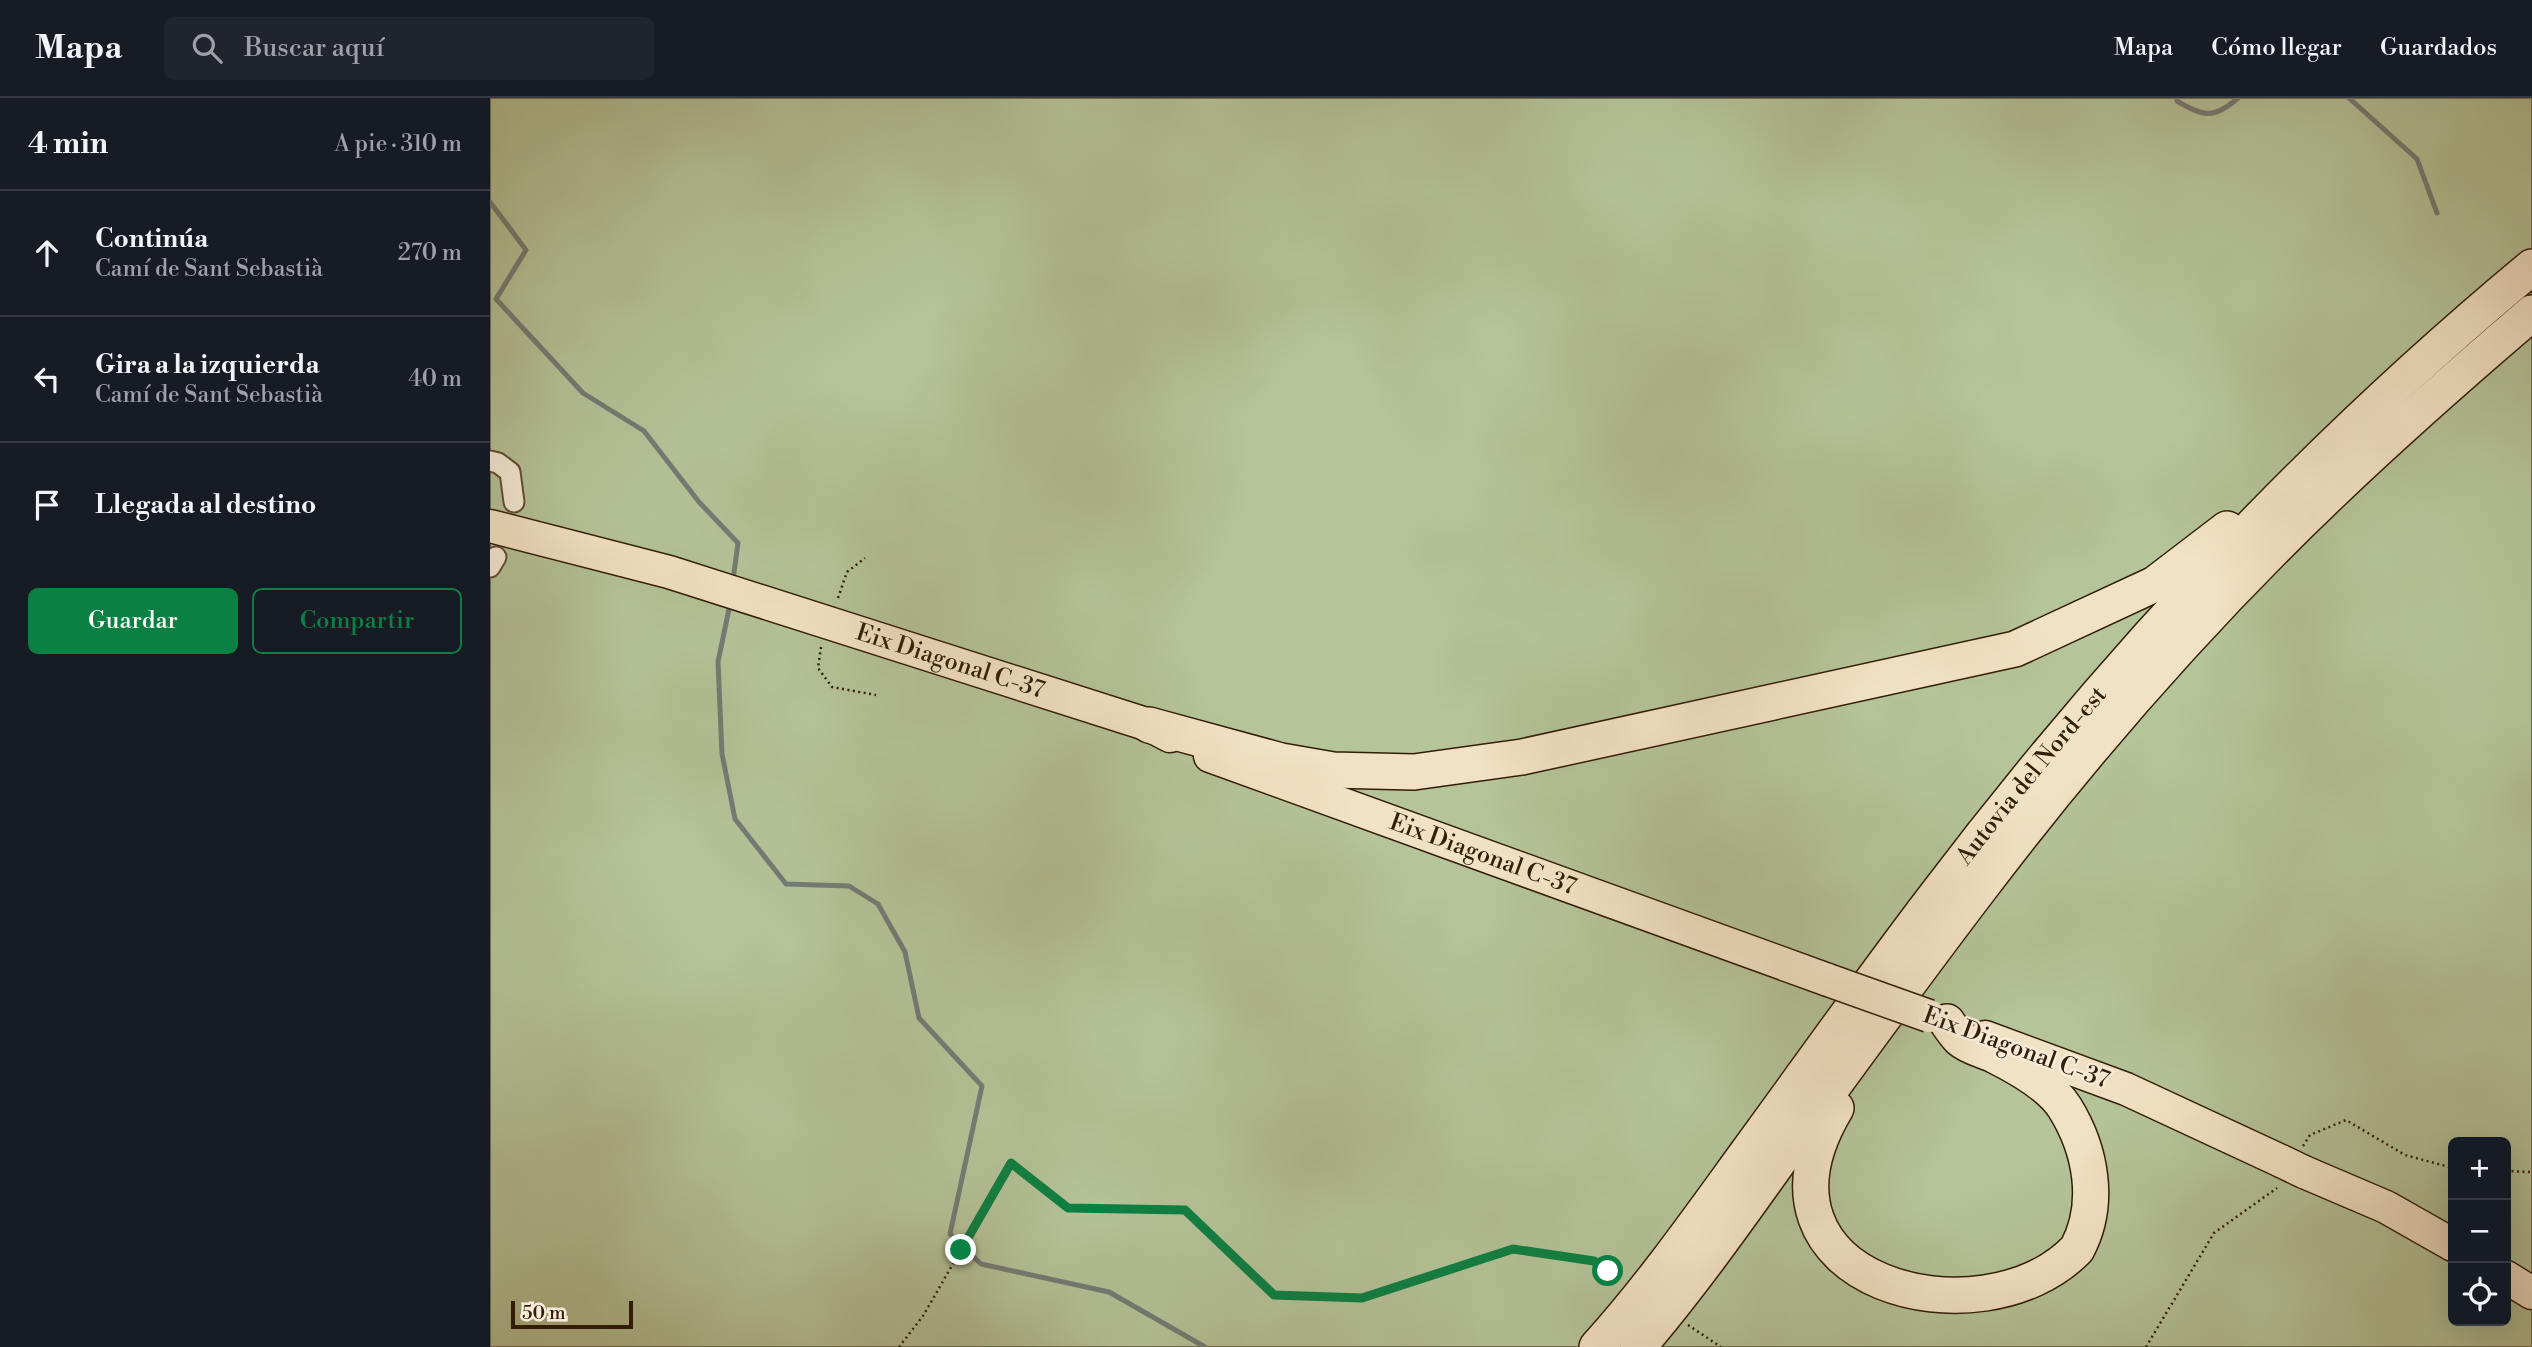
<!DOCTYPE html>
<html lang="es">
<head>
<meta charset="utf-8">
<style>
	body { margin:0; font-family:"Libre Bodoni",serif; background:#20242c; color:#f1f3f6 }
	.controls { position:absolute; right:21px; bottom:21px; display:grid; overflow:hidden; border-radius:10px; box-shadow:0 7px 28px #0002 }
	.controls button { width:63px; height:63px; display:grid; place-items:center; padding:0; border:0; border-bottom:2px solid #363941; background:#171b24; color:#f1f3f6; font:35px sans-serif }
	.scale { position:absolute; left:21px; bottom:18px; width:122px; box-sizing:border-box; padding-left:7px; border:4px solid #321d07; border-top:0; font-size:19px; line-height:24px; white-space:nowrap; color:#321d07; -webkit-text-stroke:5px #f7ecd9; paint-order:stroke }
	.stop { position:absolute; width:21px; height:21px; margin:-16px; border:5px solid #0b8043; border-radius:50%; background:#fff }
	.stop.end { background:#0b8043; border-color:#fff; box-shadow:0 2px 7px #0008 }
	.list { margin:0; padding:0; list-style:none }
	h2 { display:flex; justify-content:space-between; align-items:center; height:91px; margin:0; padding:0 28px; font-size:30px }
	h2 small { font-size:23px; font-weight:400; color:#9ea1a6 }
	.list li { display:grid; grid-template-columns:46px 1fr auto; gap:21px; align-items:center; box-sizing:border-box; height:126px; padding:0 28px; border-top:2px solid #363941 }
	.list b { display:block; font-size:26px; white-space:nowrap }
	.list p { margin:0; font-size:23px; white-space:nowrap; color:#9ea1a6 }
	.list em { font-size:23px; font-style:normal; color:#9ea1a6 }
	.actions { display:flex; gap:14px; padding:21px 28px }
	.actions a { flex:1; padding:16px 0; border:2px solid #0b8043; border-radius:10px; text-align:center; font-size:24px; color:#0b8043 }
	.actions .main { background:#0b8043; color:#fff }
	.icon { flex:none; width:38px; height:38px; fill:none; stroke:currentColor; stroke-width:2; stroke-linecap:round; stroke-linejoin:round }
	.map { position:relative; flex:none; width:2042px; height:1249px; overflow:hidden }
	header { display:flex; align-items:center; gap:42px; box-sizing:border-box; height:98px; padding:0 35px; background:#171b24; border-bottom:2px solid #363941 }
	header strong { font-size:33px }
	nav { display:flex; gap:38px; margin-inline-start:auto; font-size:24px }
	.search { width:490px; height:63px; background:#20242c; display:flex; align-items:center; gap:18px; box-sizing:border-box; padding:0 24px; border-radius:10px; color:#9ea1a6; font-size:26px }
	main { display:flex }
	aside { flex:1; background:#171b24 }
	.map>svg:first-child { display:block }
</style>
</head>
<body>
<header>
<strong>Mapa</strong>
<div class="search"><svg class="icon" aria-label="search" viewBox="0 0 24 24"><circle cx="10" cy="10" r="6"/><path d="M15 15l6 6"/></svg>Buscar aquí</div>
<nav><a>Mapa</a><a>Cómo llegar</a><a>Guardados</a></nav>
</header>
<main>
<aside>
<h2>4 min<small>A pie · 310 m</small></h2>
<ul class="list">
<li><svg class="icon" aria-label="ahead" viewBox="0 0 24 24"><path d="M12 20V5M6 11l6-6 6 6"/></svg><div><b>Continúa</b><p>Camí de Sant Sebastià</p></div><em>270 m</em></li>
<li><svg class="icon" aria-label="left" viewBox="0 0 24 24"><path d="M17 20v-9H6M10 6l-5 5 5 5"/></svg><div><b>Gira a la izquierda</b><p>Camí de Sant Sebastià</p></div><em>40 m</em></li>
<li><svg class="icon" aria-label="arrive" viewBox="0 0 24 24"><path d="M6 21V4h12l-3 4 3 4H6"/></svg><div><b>Llegada al destino</b></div></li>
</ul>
<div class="actions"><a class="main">Guardar</a><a>Compartir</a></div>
</aside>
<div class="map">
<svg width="2042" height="1249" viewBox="0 0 2042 1249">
	<rect width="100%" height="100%" fill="#f2e2c5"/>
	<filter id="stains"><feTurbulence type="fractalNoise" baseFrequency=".00286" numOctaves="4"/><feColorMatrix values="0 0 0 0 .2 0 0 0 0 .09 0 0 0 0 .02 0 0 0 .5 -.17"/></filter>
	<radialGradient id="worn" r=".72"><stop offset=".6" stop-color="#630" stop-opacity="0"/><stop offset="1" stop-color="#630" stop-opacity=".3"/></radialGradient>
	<path fill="#b5c499" stroke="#747050" stroke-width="2" fill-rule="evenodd" d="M0,0H2042V1249H0ZM1963,1044H2016V1223H1963Z"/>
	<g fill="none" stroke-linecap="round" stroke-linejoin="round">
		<g stroke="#747c76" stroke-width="5">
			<path d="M1687,0V3C1713,19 1724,21 1748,0"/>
			<polyline points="1859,0 1927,61 1947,115"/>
			<polyline points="0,104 36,152 6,201 93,295 154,333 209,404 248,445 243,482"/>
			<polyline points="240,506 228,564 232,656 245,721 296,786 359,788 388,806 415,854 429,920 492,988 460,1136 491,1166 619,1194 715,1249"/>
		</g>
		<defs>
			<g id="minor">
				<polyline points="0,363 8,365 20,374 24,404"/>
				<polyline points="0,469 6,459"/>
			</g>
			<g id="trunk">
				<path id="s1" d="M0,428L179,474L659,627L680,638"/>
				<path id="s2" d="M720,658L1338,882"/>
				<polyline points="1495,939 1636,991 1791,1063"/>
				<polyline points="1814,1074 1896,1109 1963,1147"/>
				<polyline points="2016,1179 2042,1195"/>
			</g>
			<g id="motorway">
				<polyline points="659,627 791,663 843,672 924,674 1032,659 1525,551 1665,486 1737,431"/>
				<path d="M1346,1010C1241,1186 1492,1249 1587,1151C1611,1106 1601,1052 1575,1010C1561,987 1528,969 1504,957C1493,952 1479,949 1470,941C1465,936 1461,930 1457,924"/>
				<path id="s3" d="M1107,1249C1162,1188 1209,1121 1257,1055C1319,970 1380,884 1444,800C1619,569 1819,354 2042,169"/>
				<path d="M1148,1249C1214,1172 1270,1088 1330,1006C1384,932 1438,858 1494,785C1599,647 1716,514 1842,394C1907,332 1974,273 2042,215"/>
			</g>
		</defs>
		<use href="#minor" stroke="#624e36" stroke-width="23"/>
		<use href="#trunk" stroke="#321d07" stroke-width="35"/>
		<use href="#motorway" stroke="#321d07" stroke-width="38"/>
		<g stroke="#321d07" stroke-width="2.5" stroke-dasharray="2 3.5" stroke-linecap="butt">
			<polyline points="348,500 357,474 375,460"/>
			<polyline points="331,549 328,570 342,589 386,597"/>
			<polyline points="1813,1048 1820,1037 1856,1022 1915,1057 1963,1070"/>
			<polyline points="2016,1073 2042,1074"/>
			<polyline points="1198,1227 1231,1249"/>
			<polyline points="409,1249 433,1218 521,1065 578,1110 695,1112 784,1197 872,1200 1023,1151 1104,1163 1130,1181"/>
			<polyline points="1656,1249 1724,1135 1787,1090"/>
		</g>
		<use href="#minor" stroke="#f7ecd9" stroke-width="19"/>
		<use href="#trunk" stroke="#f2e2c5" stroke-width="32"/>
		<use href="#motorway" stroke="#f2e2c5" stroke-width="35"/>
		<defs>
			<g id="trunk-bridge">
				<polyline points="1338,882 1439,918"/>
				<polyline points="1791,1063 1814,1074"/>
			</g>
		</defs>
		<use href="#trunk-bridge" stroke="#321d07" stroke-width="35" stroke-linecap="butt"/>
		<use href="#trunk-bridge" stroke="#f2e2c5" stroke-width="32"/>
	</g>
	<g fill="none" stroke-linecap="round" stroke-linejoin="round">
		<polyline stroke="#0b8043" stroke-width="9" points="471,1152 521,1065 578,1110 695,1112 784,1197 872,1200 1023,1151 1104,1163 1118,1173"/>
	</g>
	<g text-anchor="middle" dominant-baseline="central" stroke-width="5" stroke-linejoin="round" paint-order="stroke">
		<g font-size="24" fill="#321d07" stroke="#f7ecd9">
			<text stroke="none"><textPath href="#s1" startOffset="480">Eix Diagonal C-37</textPath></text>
			<text stroke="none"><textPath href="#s3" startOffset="718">Autovia del Nord-est</textPath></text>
			<text stroke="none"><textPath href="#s2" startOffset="290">Eix Diagonal C-37</textPath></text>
			<text transform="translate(1526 950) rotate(20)">Eix Diagonal C-37</text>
		</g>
	</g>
	<rect width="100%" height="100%" filter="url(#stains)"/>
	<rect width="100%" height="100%" fill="url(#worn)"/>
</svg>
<div class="controls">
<button>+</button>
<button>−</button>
<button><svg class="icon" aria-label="locate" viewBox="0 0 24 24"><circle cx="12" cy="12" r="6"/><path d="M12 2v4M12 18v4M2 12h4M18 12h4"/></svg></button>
</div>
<div class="scale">50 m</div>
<div class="stop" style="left:1118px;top:1173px"></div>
<div class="stop end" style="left:471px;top:1152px"></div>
</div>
</main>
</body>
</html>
